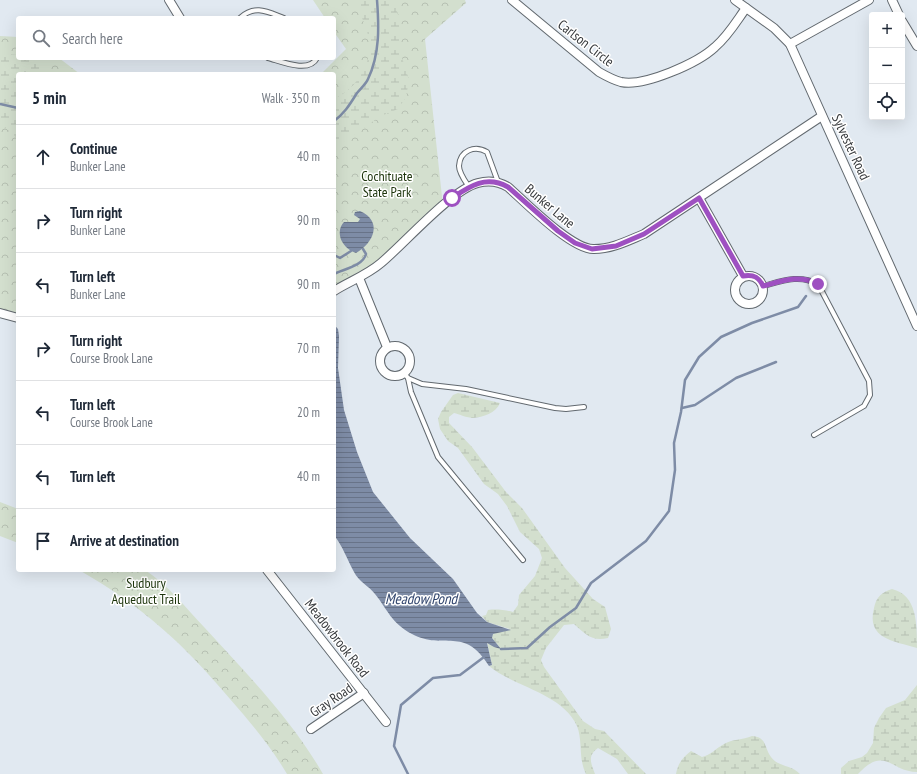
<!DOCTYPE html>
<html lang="en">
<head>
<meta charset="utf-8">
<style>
	body { margin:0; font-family:"PT Sans Narrow",sans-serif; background:#f6f6f7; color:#1f2937 }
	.controls { position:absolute; right:12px; top:12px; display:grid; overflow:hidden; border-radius:4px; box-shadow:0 4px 16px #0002 }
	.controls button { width:36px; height:36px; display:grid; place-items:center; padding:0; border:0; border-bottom:1px solid #e0e1e3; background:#fff; color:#1f2937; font:20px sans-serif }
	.stop { position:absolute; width:12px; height:12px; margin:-9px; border:3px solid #9e50c1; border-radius:50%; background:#fff }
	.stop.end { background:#9e50c1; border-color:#fff; box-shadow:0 1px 4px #0008 }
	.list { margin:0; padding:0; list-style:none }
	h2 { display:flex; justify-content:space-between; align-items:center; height:52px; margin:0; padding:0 16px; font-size:17px }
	h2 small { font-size:13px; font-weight:400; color:#747a83 }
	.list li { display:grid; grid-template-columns:26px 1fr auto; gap:12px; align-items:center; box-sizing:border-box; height:64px; padding:0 16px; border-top:1px solid #e0e1e3 }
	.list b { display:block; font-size:15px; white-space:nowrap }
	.list p { margin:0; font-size:13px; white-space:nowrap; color:#747a83 }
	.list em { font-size:13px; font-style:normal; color:#747a83 }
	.icon { flex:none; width:22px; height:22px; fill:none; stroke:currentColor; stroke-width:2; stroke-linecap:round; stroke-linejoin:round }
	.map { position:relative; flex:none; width:917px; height:774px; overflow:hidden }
	.search { position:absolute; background:#fff; box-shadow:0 4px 16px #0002; left:16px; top:16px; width:320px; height:44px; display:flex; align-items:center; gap:10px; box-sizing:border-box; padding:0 14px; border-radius:4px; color:#747a83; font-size:15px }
	.panel { position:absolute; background:#fff; box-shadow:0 4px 16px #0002; left:16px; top:72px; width:320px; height:500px; border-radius:4px }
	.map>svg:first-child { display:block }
</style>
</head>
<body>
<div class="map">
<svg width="917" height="774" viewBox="0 0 917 774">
	<defs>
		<pattern id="forest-crowns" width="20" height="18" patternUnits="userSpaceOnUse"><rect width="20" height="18" fill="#d3dfce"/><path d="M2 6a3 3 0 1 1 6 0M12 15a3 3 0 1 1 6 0" fill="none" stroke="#b6c0b2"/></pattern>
		<pattern id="wetland-marsh" width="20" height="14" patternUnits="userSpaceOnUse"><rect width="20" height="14" fill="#d3dfce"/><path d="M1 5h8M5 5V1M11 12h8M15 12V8" fill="none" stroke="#b6c0b2"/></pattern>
		<pattern id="water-rules" width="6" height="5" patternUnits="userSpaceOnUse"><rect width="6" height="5" fill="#7e8ca6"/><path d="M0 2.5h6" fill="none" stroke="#687388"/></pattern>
	</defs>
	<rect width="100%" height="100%" fill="#e1e9f1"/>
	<g fill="url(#forest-crowns)">
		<polygon points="313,0 465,0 466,3 425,39 443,206 381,263 334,291 334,74 321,74 346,49 334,32 334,18 325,18"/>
		<polygon points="0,36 18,37 18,58 59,58 80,74 18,74 18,318 0,313"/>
		<polygon points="0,502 18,509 18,543 0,536"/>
		<path d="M79,570H145C168,585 186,608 204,627C246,673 292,720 323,774H287C271,747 251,723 230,699C183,643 143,607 79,570Z"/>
	</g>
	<g fill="url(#wetland-marsh)">
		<path d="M355,0H394L401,26L399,48L409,80L406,97L398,109L381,116L340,144L334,146V99C358,87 374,63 368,35C365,23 359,12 355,0Z"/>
		<polygon points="0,53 18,55 18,58 37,58 43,69 42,74 18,74 18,139 0,123"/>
		<path d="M458,393L500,403C496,413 483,417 473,418C467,418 459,414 454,413L449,417V423L472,447L506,492L522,508L565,568L593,599L605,607L611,629L608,638C592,642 585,634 574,624L564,625L546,648L541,660L544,667L583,721L595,729L604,731L646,774H628L617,759L598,748C587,756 591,763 595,774H586C578,758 583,741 577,726C562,693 514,687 489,666L492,665L487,642L500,648L492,638L493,633L510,629L487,622L482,616L486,615L488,610C496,609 506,610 513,612L518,605L519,595L535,576L542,558L539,549L520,532L507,506L498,494L484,484L458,448L448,441L440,429L438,419L441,412L453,395Z"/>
		<path d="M892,589C917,595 917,623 917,648C894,641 866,639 874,608C876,597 882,592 892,589Z"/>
		<path d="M917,685V772C891,772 885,745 858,774H841V768L849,761L862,757L867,753L873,743L874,728L879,718L886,708L905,700Z"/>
		<path d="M752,736C767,737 764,747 771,757C778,767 792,765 800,774H676C678,763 683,757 691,751L702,757C711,755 715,749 724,744C732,739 743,740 752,736Z"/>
	</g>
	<g fill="url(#water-rules)">
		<path d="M360,211C383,221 374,243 356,253C343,249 334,233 344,222H358L360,219L354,215L355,212Z"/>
		<path d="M334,325L338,329L339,336L338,368L344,410L357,452L373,492L410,538L453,579L477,613L487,622L511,630L493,634L492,638L501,649L494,647L487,643L492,665L489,666C464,625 444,651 412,634C391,623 388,610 375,594C369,586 359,582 354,572C347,559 343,547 334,535Z"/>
	</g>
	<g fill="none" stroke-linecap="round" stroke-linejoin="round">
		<g stroke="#7e8ca6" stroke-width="2.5">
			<polyline points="0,104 18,108"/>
			<path d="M334,121C345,113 350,104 357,93C361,88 366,84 368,79C380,54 379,26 377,0"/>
			<polyline points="334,255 340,258 351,251"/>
			<path d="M334,274C344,269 363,266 366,254L363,249"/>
			<polyline points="682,408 695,405 736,378 776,362"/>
			<polyline points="501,649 527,648 550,627 576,608 591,583 646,541 669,511 675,470 674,443 681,412 685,380 699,357 721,337 752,323 798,307 806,296"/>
			<polyline points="408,774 394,746 401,705 433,678 460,675 484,657"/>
		</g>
		<defs>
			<g id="lane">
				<path d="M240,18C255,4 268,12 284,18"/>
				<path d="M268,58C280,61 309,74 317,58"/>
				<path d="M469,187C465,181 459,173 459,166C460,150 475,145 487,152L498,182"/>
				<path d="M763,286C782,281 799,274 818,284L869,381L870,395L864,406L814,435"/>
				<polyline points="404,373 408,378 411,392 438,457 523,560"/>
				<polyline points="408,378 422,384 466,389 555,408 566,409 584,407"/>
			</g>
			<g id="street">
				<polyline points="169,0 180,18"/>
				<path d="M512,0L599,72C606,76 613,80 621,82C644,87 698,63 715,47C728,36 736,22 746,8"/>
				<polyline points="735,0 774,28 790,44 917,326"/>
				<polyline points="892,0 899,15"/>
				<polyline points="902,21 917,46"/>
				<polyline points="790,44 869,0"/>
				<polyline points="699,198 743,276"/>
				<circle cx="749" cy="290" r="14"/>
				<polyline points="359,278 387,347"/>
				<path d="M334,291C350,281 367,275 381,263C405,243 451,190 478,183C489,180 498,181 508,187C525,202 572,250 594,249C612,249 627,241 644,234L822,116"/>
				<polyline points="0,313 18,318"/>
				<circle cx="395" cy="361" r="15"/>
				<polyline points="267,570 386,722"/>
				<polyline points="311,729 364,693"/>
			</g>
		</defs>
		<use href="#lane" stroke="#62696f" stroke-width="6"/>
		<use href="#street" stroke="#62696f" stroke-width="10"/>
		<use href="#lane" stroke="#fff" stroke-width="4"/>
		<use href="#street" stroke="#fff" stroke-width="8"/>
	</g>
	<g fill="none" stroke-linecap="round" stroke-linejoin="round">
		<path stroke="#9e50c1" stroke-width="5" d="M452,198C470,186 486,175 508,187L558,231L575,243L592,249L616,246L644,234L699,198L743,276C753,274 759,277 763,286C782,281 799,274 818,284"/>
	</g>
	<g text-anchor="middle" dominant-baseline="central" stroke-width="3" stroke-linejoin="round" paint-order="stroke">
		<g font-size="14" fill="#373a3d" stroke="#fff">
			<text transform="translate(586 43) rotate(38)">Carlson Circle</text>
			<text transform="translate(851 147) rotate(65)">Sylvester Road</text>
			<text transform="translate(550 206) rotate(40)">Bunker Lane</text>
			<text transform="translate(337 638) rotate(52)">Meadowbrook Road</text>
			<text transform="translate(331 700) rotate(-34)">Gray Road</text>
		</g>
		<g font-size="14" fill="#1c340b" stroke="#fff">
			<text x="387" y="176">Cochituate<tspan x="387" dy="16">State Park</tspan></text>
			<text x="146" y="583">Sudbury<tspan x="146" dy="16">Aqueduct Trail</tspan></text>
		</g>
		<g font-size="15" font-style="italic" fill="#31456d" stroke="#fff">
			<text x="421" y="598">Meadow Pond</text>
		</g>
	</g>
</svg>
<div class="controls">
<button>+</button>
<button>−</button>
<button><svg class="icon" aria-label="locate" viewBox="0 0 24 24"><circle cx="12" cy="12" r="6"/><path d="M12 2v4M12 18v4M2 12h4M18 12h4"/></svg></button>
</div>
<div class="stop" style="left:452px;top:198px"></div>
<div class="stop end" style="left:818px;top:284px"></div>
<div class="search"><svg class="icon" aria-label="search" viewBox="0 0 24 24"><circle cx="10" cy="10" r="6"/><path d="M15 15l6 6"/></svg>Search here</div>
<section class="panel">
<h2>5 min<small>Walk · 350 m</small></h2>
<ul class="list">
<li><svg class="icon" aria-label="ahead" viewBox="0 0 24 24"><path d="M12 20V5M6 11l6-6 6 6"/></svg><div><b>Continue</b><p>Bunker Lane</p></div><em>40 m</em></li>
<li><svg class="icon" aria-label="right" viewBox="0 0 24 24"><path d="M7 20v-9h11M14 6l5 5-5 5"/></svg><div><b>Turn right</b><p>Bunker Lane</p></div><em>90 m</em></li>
<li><svg class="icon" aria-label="left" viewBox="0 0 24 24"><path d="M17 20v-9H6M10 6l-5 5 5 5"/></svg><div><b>Turn left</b><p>Bunker Lane</p></div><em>90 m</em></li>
<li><svg class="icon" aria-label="right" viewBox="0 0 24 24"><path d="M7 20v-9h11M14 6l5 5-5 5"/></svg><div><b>Turn right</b><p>Course Brook Lane</p></div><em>70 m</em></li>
<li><svg class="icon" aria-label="left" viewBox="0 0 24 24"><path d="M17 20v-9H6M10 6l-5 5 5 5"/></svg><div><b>Turn left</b><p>Course Brook Lane</p></div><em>20 m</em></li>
<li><svg class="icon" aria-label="left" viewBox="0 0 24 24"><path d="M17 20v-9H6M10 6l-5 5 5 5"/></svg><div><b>Turn left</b></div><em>40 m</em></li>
<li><svg class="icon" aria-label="arrive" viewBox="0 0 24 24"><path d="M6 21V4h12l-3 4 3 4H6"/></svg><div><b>Arrive at destination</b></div></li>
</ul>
</section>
</div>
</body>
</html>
